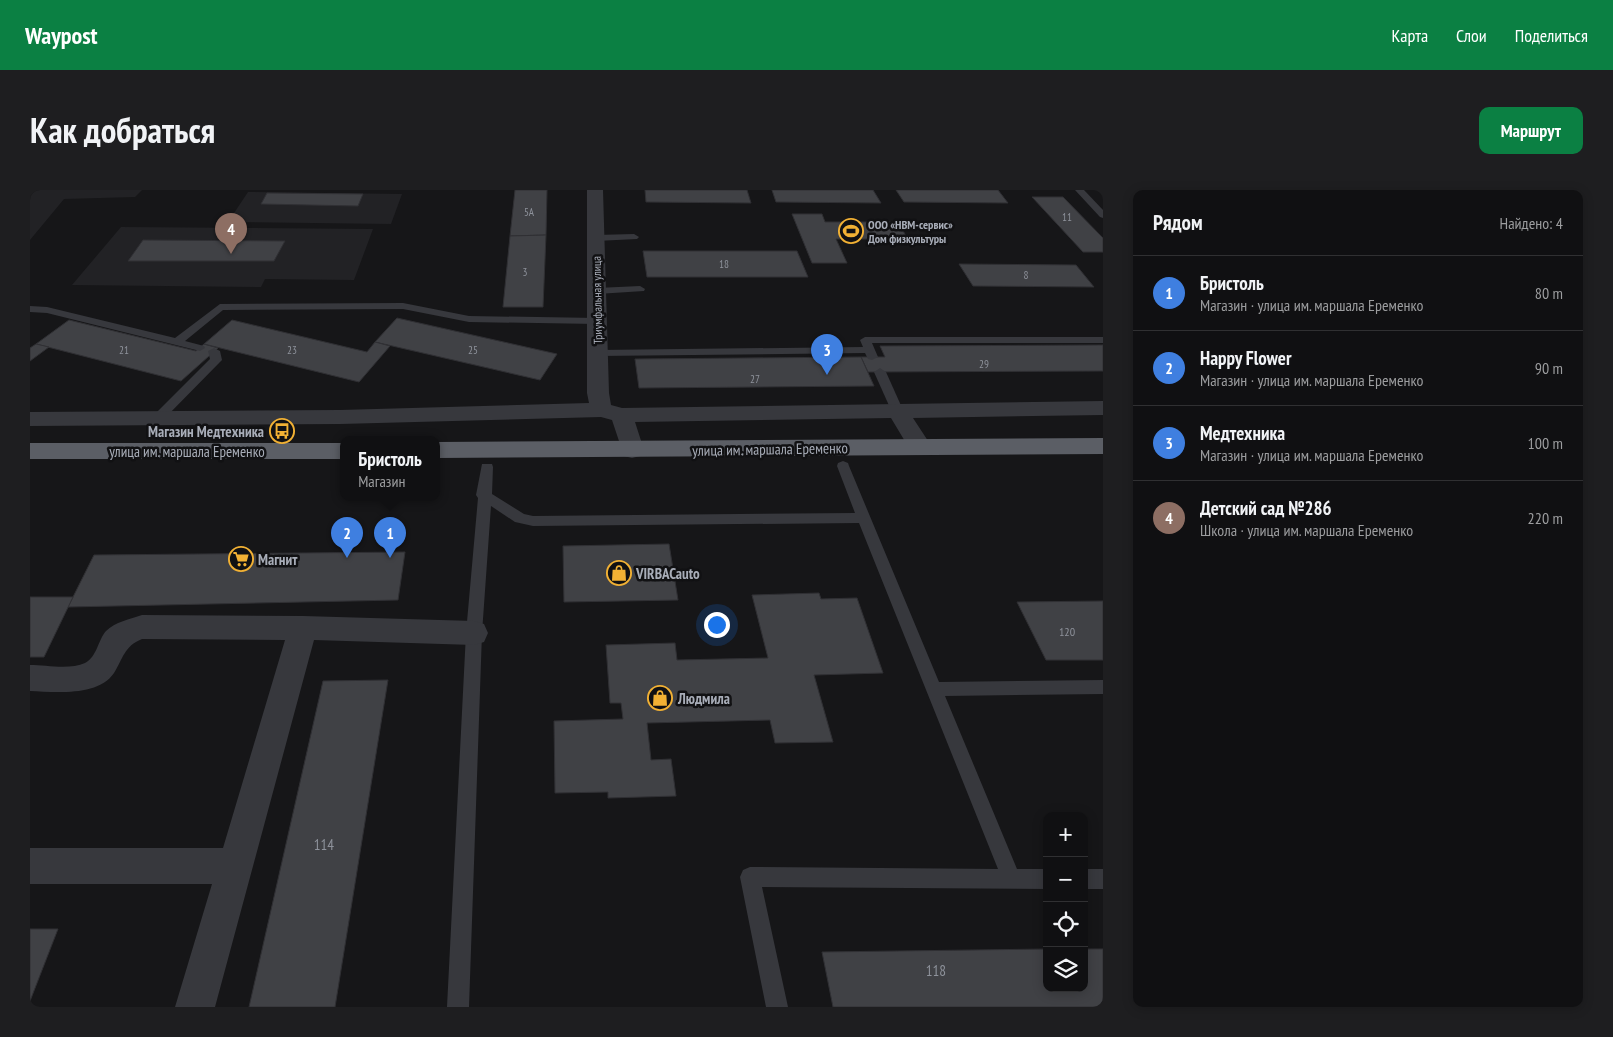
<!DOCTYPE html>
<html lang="ru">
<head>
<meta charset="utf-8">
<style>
	body { margin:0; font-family:"PT Sans Narrow",sans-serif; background:#1e1e20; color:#f1f3f6 }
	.controls { position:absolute; right:15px; bottom:15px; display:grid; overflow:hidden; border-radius:10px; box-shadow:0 2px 12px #0003 }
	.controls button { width:45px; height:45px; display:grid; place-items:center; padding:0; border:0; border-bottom:1px solid #303032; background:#101012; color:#f1f3f6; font:25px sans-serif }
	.you { position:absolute; left:686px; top:434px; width:18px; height:18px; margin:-12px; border:4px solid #fff; border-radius:50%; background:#1a73e8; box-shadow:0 0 0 8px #1a73e833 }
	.badge { display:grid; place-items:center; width:32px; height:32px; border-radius:50%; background:#0b8043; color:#fff; font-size:16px; font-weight:700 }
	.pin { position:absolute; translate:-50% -41px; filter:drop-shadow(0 1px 2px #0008) }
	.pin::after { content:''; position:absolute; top:26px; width:18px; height:15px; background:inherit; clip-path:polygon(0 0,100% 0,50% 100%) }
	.popup { position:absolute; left:310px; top:246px; width:100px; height:65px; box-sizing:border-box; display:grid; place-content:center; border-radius:10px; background:#101012; filter:drop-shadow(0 1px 4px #0005); font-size:16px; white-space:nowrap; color:#9c9d9f }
	.popup b { font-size:19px; color:#f1f3f6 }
	.popup::after { content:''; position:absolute; left:50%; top:100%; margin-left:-10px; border:10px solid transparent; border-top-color:#101012 }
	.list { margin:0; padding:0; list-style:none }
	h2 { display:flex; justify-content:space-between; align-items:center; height:65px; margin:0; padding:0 20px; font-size:21px }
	h2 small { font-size:16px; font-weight:400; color:#9c9d9f }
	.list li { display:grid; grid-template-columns:32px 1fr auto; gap:15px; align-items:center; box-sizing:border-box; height:75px; padding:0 20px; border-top:1px solid #303032 }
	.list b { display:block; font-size:19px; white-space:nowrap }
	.list p { margin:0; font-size:16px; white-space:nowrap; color:#9c9d9f }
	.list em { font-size:16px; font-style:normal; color:#9c9d9f }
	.icon { flex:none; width:28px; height:28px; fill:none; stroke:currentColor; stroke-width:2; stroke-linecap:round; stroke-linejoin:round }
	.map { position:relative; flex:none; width:1073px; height:817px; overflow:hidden; border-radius:10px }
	header { display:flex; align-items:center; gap:30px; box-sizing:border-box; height:70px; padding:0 25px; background:#0b8043; color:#fff }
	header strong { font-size:24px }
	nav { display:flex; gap:28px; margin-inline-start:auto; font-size:18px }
	.intro { display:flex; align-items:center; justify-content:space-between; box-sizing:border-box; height:120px; padding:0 30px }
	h1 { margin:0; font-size:35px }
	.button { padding:12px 22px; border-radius:10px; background:#0b8043; color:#fff; font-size:18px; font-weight:700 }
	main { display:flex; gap:30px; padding:0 30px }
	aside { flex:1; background:#101012; border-radius:10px; box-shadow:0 2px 12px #0003 }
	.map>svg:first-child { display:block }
</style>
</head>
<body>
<header>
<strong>Waypost</strong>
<nav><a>Карта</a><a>Слои</a><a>Поделиться</a></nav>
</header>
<div class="intro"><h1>Как добраться</h1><a class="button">Маршрут</a></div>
<main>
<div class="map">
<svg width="1073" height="817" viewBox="0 0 1073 817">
	<rect width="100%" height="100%" fill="#161618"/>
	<g fill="#222225">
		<polygon points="0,0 112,0 105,7 34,9 0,50"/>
		<polygon points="218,2 372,4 361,34 198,32"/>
		<polygon points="91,37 343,39 324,90 235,89 231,97 42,95"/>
	</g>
	<g fill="#404145" stroke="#303034">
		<polygon points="485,0 517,0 516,45 480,46"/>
		<polygon points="615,0 717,0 721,13 616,12"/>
		<polygon points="742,0 843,0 851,13 746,12"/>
		<polygon points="866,0 968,0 978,13 874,12"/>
		<polygon points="237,3 333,4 328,16 231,14"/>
		<polygon points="1002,7 1033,7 1073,48 1073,62 1053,62"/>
		<polygon points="762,24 792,24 795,32 868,32 880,53 854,53 852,49 806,49 817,73 782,73"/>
		<polygon points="516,45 513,117 473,117 480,46"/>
		<polygon points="113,50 255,51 244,71 98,71"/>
		<polygon points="613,61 767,61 778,87 617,87"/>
		<polygon points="929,74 1046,75 1064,97 943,96"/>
		<polygon points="367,128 527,164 510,190 345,152"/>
		<polygon points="39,130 166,161 174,154 188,158 151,191 6,154"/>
		<polygon points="202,130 337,162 345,152 360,156 329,192 174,154"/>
		<polygon points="6,154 19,157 0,171 0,158"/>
		<polygon points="1073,155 1073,181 838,182 831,167 855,167 850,156"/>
		<polygon points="831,167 844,196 609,198 605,169"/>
		<polygon points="639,354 648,410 534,412 533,356"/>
		<polygon points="375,362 368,410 38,417 64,365"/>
		<polygon points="789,403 791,409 827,408 853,483 784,485 803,552 745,553 740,530 617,533 621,570 641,569 646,606 578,608 578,602 525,603 524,531 593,529 591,513 580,513 576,455 645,453 647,470 738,468 722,405"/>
		<polygon points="0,407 43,407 14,467 0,467"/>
		<polygon points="1073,411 1073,470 1016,470 987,412"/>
		<polygon points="358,490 305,817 219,817 293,491"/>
		<polygon points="0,739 28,739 0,811"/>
		<polygon points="1017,759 1017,798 1054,798 1054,759 1073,759 1073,817 803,817 792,762"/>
	</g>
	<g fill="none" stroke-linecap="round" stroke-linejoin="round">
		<g fill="#37383d" fill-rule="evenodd">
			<polygon points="1045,0 1054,0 1073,20 1073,28 1070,27"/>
			<polygon points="604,44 609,47 607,49 566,51 561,48 566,45"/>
			<polygon points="610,96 615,99 614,101 567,104 562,101 567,98"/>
			<polygon points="373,113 439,126 567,128 572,131 567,134 439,132 373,119 193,120 155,151 174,156 175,158 170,161 17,123 0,122 0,116 17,117 145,148 190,114"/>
			<polygon points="835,147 1073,147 1073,153 842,153 848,167 842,170 838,169 835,163 568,166 562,163 568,160 833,157 830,150"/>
			<polygon points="184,158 190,161 192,170 190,172 132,231 124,231 122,228 124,225 180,169 178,161"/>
			<polygon points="850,178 856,182 873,220 871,223 863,223 861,220 844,182"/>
			<polygon points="813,271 818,273 819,276 909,492 1073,490 1073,504 915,506 987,679 1017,679 1017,699 732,697 758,817 736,817 710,687 713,680 720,677 968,679 829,333 503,336 485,332 461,316 452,443 439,817 417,817 436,443 448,308 446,305 452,274 462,274 463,277 462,304 494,324 503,326 825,323 807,276 808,273"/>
			<rect x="1054" y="679" width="19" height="20"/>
		</g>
		<g fill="#37383d" fill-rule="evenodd">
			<polygon points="557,0 573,0 579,203 581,215 592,218 1073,211 1073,225 883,228 902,257 898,263 890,265 882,263 861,228 605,232 614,260 610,266 602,268 594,266 582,230 571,227 310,234 0,236 0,222 310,220 559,213 557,203"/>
			<path d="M112,425L273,426L444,431L454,434L458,443L454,452L444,455L284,450L185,817H145L182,694H0V658H193L255,450L112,449C94,456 93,469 84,483C68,507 24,502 0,501V475C16,475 40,480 55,473C67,467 68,450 76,441C85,432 100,429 112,425Z"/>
		</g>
		<g fill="#5b5e65" fill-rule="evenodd">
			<polygon points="1073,248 1073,264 406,268 406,252"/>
			<rect x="0" y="253" width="314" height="16"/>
		</g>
	</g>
	<defs>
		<symbol id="stadium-ring" viewBox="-11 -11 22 22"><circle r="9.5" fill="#111113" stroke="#f2b134" stroke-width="1.5"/><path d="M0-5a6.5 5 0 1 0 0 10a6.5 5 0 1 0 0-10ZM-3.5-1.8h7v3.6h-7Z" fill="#f2b134"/></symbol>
		<symbol id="bus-ring" viewBox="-11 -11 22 22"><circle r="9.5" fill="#111113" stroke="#f2b134" stroke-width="1.5"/><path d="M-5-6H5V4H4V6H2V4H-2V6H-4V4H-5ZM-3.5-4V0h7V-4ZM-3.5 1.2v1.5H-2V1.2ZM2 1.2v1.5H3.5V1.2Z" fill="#f2b134"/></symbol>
		<symbol id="supermarket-ring" viewBox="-11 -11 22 22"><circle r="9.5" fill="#111113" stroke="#f2b134" stroke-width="1.5"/><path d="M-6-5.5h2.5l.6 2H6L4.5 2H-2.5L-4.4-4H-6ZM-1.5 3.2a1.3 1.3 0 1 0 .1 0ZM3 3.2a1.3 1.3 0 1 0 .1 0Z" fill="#f2b134"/></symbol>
		<symbol id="shop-ring" viewBox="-11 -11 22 22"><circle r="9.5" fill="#111113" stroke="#f2b134" stroke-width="1.5"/><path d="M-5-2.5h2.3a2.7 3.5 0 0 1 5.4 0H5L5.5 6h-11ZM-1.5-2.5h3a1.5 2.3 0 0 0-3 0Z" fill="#f2b134"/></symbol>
	</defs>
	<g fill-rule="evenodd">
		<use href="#stadium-ring" x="807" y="27" width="28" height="28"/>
		<use href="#bus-ring" x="238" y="227" width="28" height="28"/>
		<use href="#supermarket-ring" x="197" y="355" width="28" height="28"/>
		<use href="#shop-ring" x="575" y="369" width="28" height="28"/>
		<use href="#shop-ring" x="616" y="494" width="28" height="28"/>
	</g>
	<g text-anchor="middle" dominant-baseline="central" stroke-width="5" stroke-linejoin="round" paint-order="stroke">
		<g font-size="11" fill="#8e929b">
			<text x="499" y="22">5А</text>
			<text x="1037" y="27">11</text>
			<text x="694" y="74">18</text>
			<text x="495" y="82">3</text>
			<text x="996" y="85">8</text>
			<text x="94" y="160">21</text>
			<text x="262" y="160">23</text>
			<text x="443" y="160">25</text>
			<text x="954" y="174">29</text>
			<text x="725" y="189">27</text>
		</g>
		<g font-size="12" font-weight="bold" fill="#a8adb8" stroke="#111113" text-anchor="start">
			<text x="838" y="34">ООО «НВМ-сервис»<tspan x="838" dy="14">Дом физкультуры</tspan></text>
		</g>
		<g font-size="12" fill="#a8adb8" stroke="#111113">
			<text transform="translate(567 110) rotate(-91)">Триумфальная улица</text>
		</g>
		<g font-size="12" fill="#8e929b">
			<text x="1037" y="441">120</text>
		</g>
		<g font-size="15" font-weight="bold" fill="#a8adb8" stroke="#111113" text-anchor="start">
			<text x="234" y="241" text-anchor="end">Магазин Медтехника</text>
			<text x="228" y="369">Магнит</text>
			<text x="606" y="383">VIRBACauto</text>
			<text x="648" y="508">Людмила</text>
		</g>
		<g font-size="15" fill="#a8adb8" stroke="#111113">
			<text transform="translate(740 259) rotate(-1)">улица им. маршала Еременко</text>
			<text x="157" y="261">улица им. маршала Еременко</text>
		</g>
		<g font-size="15" fill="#8e929b">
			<text x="294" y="654">114</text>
			<text x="906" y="780">118</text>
		</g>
	</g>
</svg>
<div class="controls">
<button>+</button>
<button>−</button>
<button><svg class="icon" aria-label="locate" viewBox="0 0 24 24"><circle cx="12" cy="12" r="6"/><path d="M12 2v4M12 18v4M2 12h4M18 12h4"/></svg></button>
<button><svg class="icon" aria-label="layers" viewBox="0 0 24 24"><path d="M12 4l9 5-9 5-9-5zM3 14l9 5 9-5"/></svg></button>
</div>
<div class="you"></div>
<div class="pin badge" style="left:360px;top:368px;background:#3f7fe0">1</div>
<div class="popup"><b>Бристоль</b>Магазин</div>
<div class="pin badge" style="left:317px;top:368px;background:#3f7fe0">2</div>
<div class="pin badge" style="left:797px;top:185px;background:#3f7fe0">3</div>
<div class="pin badge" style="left:201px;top:64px;background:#8d6e63">4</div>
</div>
<aside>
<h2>Рядом<small>Найдено: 4</small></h2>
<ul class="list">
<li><span class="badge" style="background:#3f7fe0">1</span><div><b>Бристоль</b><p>Магазин · улица им. маршала Еременко</p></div><em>80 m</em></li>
<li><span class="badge" style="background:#3f7fe0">2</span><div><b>Happy Flower</b><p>Магазин · улица им. маршала Еременко</p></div><em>90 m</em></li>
<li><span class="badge" style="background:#3f7fe0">3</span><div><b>Медтехника</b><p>Магазин · улица им. маршала Еременко</p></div><em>100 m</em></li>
<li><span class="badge" style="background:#8d6e63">4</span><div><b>Детский сад №286</b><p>Школа · улица им. маршала Еременко</p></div><em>220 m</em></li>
</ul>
</aside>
</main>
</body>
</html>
